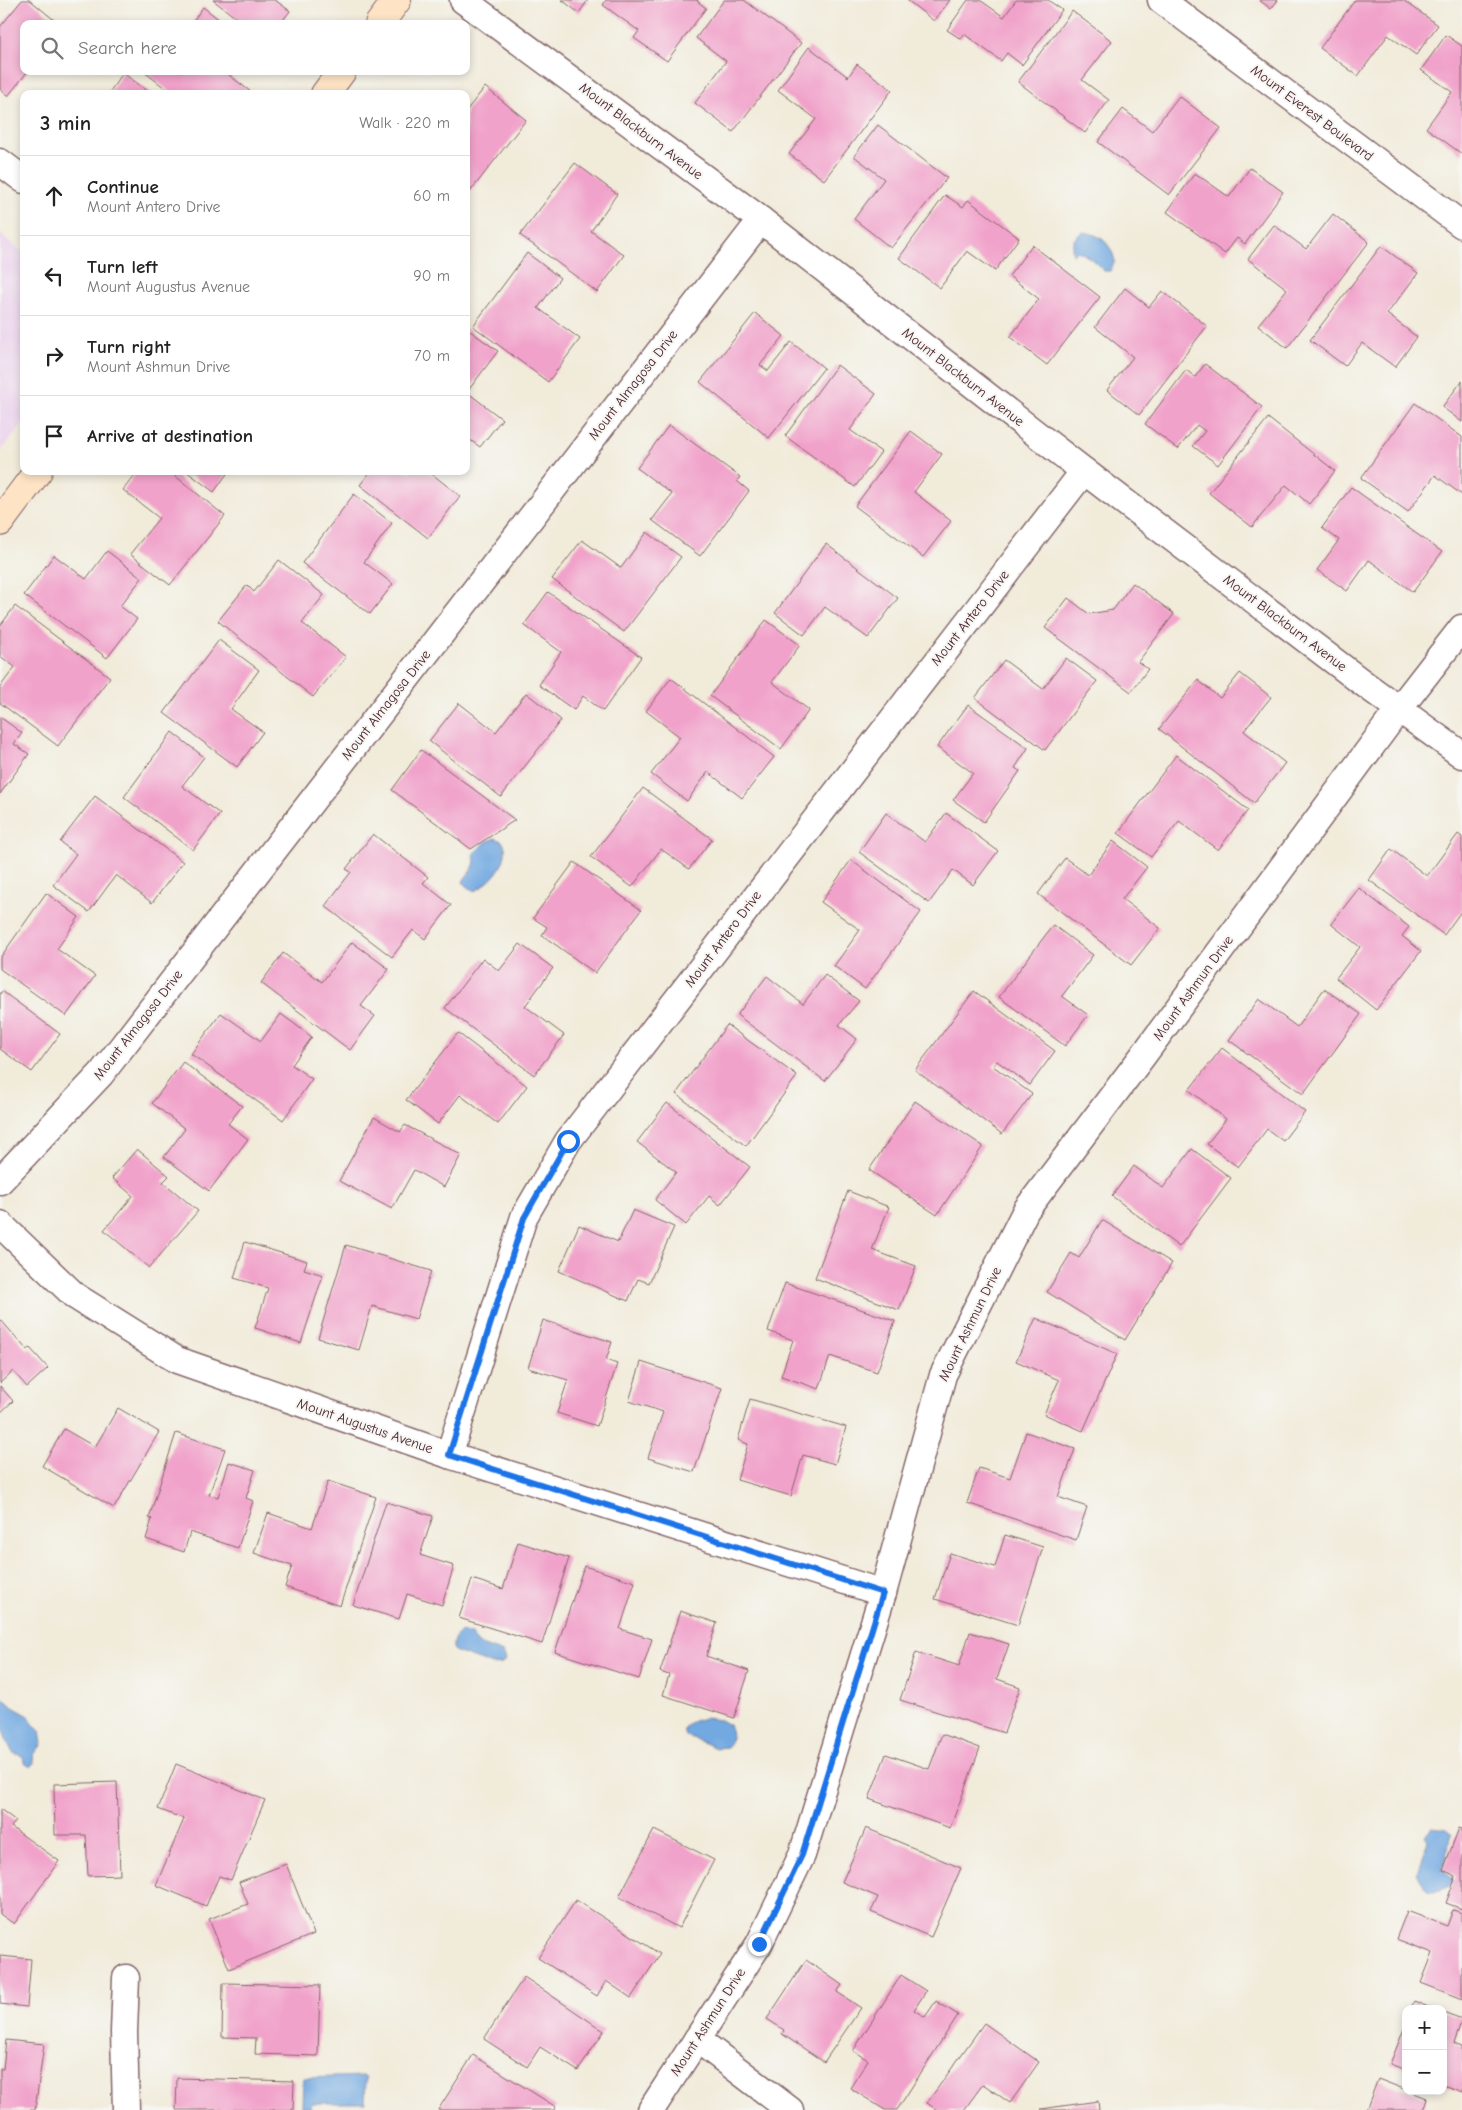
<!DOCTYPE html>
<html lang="en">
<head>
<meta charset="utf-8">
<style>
	body { margin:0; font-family:"Comic Neue",sans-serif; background:#f6f6f6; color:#222 }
	.controls { position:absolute; right:15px; bottom:15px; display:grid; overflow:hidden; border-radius:10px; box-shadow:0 2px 8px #0003 }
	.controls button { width:45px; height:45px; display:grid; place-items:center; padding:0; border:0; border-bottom:1px solid #e0e0e0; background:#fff; color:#222; font:25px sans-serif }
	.stop { position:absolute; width:15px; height:15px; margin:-11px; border:4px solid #1a73e8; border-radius:50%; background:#fff }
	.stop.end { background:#1a73e8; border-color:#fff; box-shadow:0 1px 5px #0008 }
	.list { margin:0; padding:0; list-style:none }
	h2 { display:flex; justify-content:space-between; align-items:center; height:65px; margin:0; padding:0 20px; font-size:21px }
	h2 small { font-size:16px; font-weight:400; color:#767676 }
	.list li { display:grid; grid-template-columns:32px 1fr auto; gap:15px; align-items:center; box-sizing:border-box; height:80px; padding:0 20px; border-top:1px solid #e0e0e0 }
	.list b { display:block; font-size:19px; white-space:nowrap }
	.list p { margin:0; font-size:16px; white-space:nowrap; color:#767676 }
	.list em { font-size:16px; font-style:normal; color:#767676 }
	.icon { flex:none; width:28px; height:28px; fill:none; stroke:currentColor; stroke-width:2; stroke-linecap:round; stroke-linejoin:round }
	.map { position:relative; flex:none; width:1462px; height:2110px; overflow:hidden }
	.search { position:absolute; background:#fff; box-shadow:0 2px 8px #0003; left:20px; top:20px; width:450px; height:55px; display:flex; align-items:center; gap:12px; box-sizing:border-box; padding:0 18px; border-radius:10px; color:#767676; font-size:19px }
	.panel { position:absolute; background:#fff; box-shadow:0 2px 8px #0003; left:20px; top:90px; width:450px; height:385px; border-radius:10px }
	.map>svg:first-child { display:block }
</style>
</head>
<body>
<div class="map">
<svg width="1462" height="2110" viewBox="0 0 1462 2110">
	<rect width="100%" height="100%" fill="#f6f6f2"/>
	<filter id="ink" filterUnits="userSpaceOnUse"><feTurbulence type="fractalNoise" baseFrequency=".02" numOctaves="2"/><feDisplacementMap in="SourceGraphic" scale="10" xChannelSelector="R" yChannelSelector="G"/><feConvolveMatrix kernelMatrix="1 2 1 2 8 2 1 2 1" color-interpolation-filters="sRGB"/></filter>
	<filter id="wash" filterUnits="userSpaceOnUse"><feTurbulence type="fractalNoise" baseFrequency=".0096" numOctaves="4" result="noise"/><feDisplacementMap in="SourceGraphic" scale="20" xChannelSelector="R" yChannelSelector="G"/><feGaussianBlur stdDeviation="1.12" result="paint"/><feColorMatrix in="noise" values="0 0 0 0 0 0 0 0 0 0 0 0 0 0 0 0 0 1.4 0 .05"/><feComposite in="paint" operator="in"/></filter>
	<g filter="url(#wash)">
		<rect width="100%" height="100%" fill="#f1ebda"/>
		<polygon fill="#ebd1ec" points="0,234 24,253 24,422 0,452"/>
		<g fill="#72a9e1" stroke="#5e6486">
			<path d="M1084,232C1102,235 1111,244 1115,261L1110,271H1104C1095,262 1090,257 1078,251L1073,254C1070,244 1074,236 1084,232Z"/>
			<path d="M495,838L502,841L505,847C507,866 490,883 475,891L466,886L463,882C468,871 479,867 473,854L486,842Z"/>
			<path d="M462,1632L470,1633L478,1644L503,1653L506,1659L502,1664L493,1665L454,1651C451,1643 454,1636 462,1632Z"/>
			<path d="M0,1695L13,1707L29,1716L33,1724L40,1730L42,1744L33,1756L34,1763L31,1767L24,1763L23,1756L13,1753C0,1729 0,1721 0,1695Z"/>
			<path d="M705,1718L720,1720L729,1725C733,1734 733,1739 727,1747L716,1748L685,1735L683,1729C688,1721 697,1720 705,1718Z"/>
			<path d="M1431,1827L1446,1829L1452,1834L1442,1870L1452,1878L1453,1882C1449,1889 1434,1893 1427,1890C1425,1882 1419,1880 1417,1872L1428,1841L1426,1836Z"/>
			<polygon points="363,2076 366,2077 365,2103 312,2103 310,2108 302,2107 303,2078"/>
		</g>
		<g id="blocks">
			<g fill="#f1a2ca">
				<polygon points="22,0 30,0 59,24 24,24 24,71 28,71 8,96 0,89 0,27"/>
				<polygon points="213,0 275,0 290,11 280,24 244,24"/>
				<polygon points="562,0 588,0 579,13"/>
				<polygon points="606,0 698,0 697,1 706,8 667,61 634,38 639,31 603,5"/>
				<polygon points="724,0 744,0 801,43 733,132 695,103 726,61 696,38"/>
				<polygon points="907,0 950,0 934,21"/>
				<polygon points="968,0 980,0 1004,17 1016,0 1048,0 1062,10 1022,65 1007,53 1001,61 964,34 961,39 947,30"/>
				<polygon points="1259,0 1278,0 1271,9"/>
				<polygon points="1355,0 1403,0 1438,25 1416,55 1388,35 1358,76 1320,48"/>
				<polygon points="203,7 225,24 191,24"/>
				<polygon points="1072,11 1112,41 1082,80 1109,100 1085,133 1018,82"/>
				<polygon points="1446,35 1462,46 1462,154 1426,128 1452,92 1421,70"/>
				<polygon points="809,47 848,77 857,64 892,90 824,180 789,154 816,119 778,90"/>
				<polygon points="143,71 224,71 251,92 250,94 173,94"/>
				<polygon points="123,73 152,94 108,94"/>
				<polygon points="485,87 526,120 466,197 466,111"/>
				<polygon points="1179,96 1221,128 1169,195 1098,142 1123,109 1152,131"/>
				<polygon points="878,125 947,178 891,248 854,219 884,179 854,156"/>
				<polygon points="575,163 617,194 591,231 624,255 597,292 520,235"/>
				<polygon points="1250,168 1283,192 1245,244 1237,238 1225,254 1167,212 1195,173 1229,197"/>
				<polygon points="945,195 963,207 968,200 1019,238 995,271 967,251 940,288 899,258"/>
				<polygon points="1333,214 1369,242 1287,348 1258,325 1287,289 1248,259 1274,225 1306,249"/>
				<polygon points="1032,245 1100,297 1047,365 1010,337 1039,299 1009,276"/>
				<polygon points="1381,246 1418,273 1387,314 1417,337 1395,367 1362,343 1345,366 1310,340"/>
				<polygon points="527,253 560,278 538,308 580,339 548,382 473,326"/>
				<polygon points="1125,288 1149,307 1162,291 1207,326 1139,415 1107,390 1133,357 1095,327"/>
				<polygon points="755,313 784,336 760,365 768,371 791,342 824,368 769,438 700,382"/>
				<polygon points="466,328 498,351 467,392 502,419 480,447 466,437"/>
				<polygon points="1205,364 1262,407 1218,465 1193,446 1205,431 1197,425 1178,449 1145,424 1186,370 1195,377"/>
				<polygon points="837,365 876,394 850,430 881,452 855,487 785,436"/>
				<polygon points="1462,381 1462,422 1442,407"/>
				<polygon points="1415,403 1462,437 1462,495 1435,475 1408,512 1361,478"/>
				<polygon points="1268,418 1335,471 1309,504 1286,485 1252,527 1209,493"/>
				<polygon points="669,425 740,477 737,481 749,491 700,556 652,520 672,494 637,468"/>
				<polygon points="911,431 942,454 914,492 951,521 923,557 855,506"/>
				<polygon points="138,471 169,471 225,516 170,585 130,554 159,518 123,490"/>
				<polygon points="186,471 229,471 214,492"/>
				<polygon points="371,471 428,471 460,496 428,538 360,485"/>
				<polygon points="1351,487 1442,552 1413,592 1369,560 1347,591 1317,570 1339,540 1322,528"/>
				<polygon points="354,494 392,523 364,562 393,584 370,614 302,563"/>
				<polygon points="647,532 681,557 624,632 552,579 582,540 621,568"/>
				<polygon points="826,544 898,598 868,638 825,607 804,635 775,613"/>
				<polygon points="107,551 142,578 120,606 137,619 107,658 24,595 54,555 86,579"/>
				<polygon points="279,560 324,595 302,623 346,657 313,697 218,621 247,585 254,592"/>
				<polygon points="1133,583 1174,614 1138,662 1148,669 1131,692 1045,628 1068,598 1089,614 1113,610"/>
				<polygon points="548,592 641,657 603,711 583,696 574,710 539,685 561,652 524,625"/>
				<polygon points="15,606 110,677 58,746 0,703 0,687 15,667 0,656 0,626"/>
				<polygon points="766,620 800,645 772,682 809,710 781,749 710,696"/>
				<polygon points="219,640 259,670 231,709 263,732 237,767 164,713"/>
				<polygon points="1066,658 1097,681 1045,750 975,698 1004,660 1043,689"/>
				<polygon points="1240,673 1271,697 1244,731 1285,763 1254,803 1159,729 1198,680 1220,698"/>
				<polygon points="671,678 774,757 742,798 708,772 687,801 651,774 680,737 646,711"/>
				<polygon points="526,693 561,720 501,797 429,741 459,703 496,732"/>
				<polygon points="968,705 1028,748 1015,768 1020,771 984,822 953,800 973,773 937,747"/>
				<polygon points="0,717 22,733 14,744 29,754 0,794"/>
				<polygon points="172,732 204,757 182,786 220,814 193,850 124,797"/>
				<polygon points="421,750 515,820 471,849 392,790"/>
				<polygon points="1176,755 1248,810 1218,850 1179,821 1151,857 1118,833"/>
				<polygon points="643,788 712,839 689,869 661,849 632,887 591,857"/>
				<polygon points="95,796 183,862 152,903 116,875 89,912 53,885 76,854 60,842"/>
				<polygon points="886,813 925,842 946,813 998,851 973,885 953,870 929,903 859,852"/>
				<polygon points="373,834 428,877 423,883 451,905 425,939 413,930 392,957 325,906 351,872 346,869"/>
				<polygon points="1458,834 1462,837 1462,910 1444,935 1369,880 1391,849 1427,876"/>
				<polygon points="1113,841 1147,867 1122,899 1160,928 1131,965 1038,894 1065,858 1088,875"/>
				<polygon points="851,860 921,912 865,989 834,966 860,930 821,902"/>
				<polygon points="574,862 641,910 595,973 542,935 547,927 533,918"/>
				<polygon points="1359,888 1409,927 1402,936 1421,951 1376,1010 1336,978 1360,947 1331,924"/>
				<polygon points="46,893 79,917 57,949 95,976 66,1016 0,969 0,958"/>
				<polygon points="1053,925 1093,955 1062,996 1088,1015 1065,1046 999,997"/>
				<polygon points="352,942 389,969 361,1006 375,1016 350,1050 261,983 283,953 322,982"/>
				<polygon points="520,944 553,968 525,1006 564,1035 534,1075 445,1008 483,958 499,971"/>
				<polygon points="825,975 859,1001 839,1025 857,1039 825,1081 737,1015 767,976 803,1004"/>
				<polygon points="1324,989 1361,1014 1303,1094 1229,1040 1259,999 1297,1027"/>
				<polygon points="2,991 60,1034 32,1072 0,1049 0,994"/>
				<polygon points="974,991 1055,1051 1030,1085 997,1061 993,1066 1032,1094 1002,1134 915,1070"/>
				<polygon points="221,1013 261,1041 281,1014 312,1037 292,1065 312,1079 283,1120 191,1054"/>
				<polygon points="727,1025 797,1076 746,1146 676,1094"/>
				<polygon points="458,1033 527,1086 498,1124 460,1095 438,1124 406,1100"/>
				<polygon points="1222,1048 1305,1112 1283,1141 1267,1129 1238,1167 1207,1144 1226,1119 1189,1090"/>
				<polygon points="183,1062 242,1106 228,1124 248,1139 209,1191 164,1157 185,1129 152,1103"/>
				<polygon points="915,1101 983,1146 937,1215 869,1170"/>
				<polygon points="667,1103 750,1167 720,1205 709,1196 686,1225 655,1200 676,1172 637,1142"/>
				<polygon points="374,1117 400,1132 405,1125 461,1155 444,1187 414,1170 392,1209 339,1181"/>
				<polygon points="137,1149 169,1176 163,1182 198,1211 149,1268 104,1230 133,1196 112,1178"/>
				<polygon points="1192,1149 1231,1178 1179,1247 1112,1196 1134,1166 1163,1188"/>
				<polygon points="848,1191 889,1207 872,1250 916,1266 899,1310 815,1278"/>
				<polygon points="633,1210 674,1227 649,1283 638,1279 628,1301 559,1271 579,1225 618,1242"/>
				<polygon points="1102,1220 1172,1263 1125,1340 1047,1292 1071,1253 1079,1258"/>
				<polygon points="245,1242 307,1261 304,1269 323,1275 301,1343 255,1328 268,1288 234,1278"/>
				<polygon points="346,1245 431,1271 416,1319 372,1306 359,1350 318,1338"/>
				<polygon points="785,1283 895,1321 877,1372 830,1356 819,1389 781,1376 793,1340 768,1331"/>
				<polygon points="1036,1318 1117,1354 1083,1431 1044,1414 1059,1380 1016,1361"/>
				<polygon points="0,1319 27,1350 30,1348 48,1368 27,1387 13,1371 0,1383"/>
				<polygon points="543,1320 612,1342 606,1360 617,1364 597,1426 557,1413 568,1380 528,1368"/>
				<polygon points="641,1362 722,1388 694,1472 648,1458 663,1412 629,1401"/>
				<polygon points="0,1386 13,1401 0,1413"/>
				<polygon points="750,1399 846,1427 835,1464 803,1455 791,1496 737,1480 748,1444 738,1440"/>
				<polygon points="118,1408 159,1432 114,1508 42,1466 64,1429 95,1447"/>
				<polygon points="1026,1432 1075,1449 1058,1497 1087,1507 1076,1540 967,1503 979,1468 1010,1478"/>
				<polygon points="176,1433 225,1449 209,1495 218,1497 229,1462 255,1470 246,1498 253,1501 238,1548 190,1532 184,1552 146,1539 152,1519 149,1518"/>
				<polygon points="328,1481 376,1497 340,1606 285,1587 292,1566 254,1553 268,1513 312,1528"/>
				<polygon points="386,1502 433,1516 420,1555 454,1566 442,1605 407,1594 399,1619 353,1605"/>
				<polygon points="1005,1535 1043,1547 1018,1625 935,1599 950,1553 995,1567"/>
				<polygon points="518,1542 569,1558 542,1644 459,1618 472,1579 503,1589"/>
				<polygon points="584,1566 635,1582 620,1629 652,1639 639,1679 555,1652"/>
				<polygon points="680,1611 717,1623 706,1656 749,1671 734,1718 663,1695 669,1675 660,1672"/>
				<polygon points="970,1632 1009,1644 997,1679 1020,1687 1004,1733 900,1700 916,1652 959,1666"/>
				<polygon points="942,1734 980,1748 950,1828 869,1799 886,1754 929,1769"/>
				<polygon points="176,1764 265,1800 231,1880 219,1876 206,1906 156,1885 184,1819 158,1809"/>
				<polygon points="117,1782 120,1875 88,1876 86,1835 55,1835 54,1784"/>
				<polygon points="0,1809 16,1821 11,1827 59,1861 14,1924 0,1914"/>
				<polygon points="866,1828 961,1868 931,1937 871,1912 878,1897 842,1882"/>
				<polygon points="1459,1828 1462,1829 1462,1909 1446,1903 1456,1876 1443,1870"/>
				<polygon points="654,1830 714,1860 679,1928 619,1897"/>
				<polygon points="286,1864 314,1934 229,1969 209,1919 248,1904 239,1882"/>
				<polygon points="576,1900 660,1954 631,1998 606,1981 597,1996 538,1958"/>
				<polygon points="1453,1910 1462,1913 1462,1999 1421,1983 1433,1953 1396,1939 1407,1911 1447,1926"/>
				<polygon points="0,1956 31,1959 27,2007 0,2004"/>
				<polygon points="806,1960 842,1985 837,1992 861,2008 824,2062 782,2034 784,2030 767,2019"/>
				<polygon points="901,1975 926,1991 914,2010 925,2017 936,2001 958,2015 897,2110 885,2110 850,2088 868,2060 853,2051"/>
				<polygon points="524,1977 604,2031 578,2071 540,2047 527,2067 484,2039"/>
				<polygon points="223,1983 320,1985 318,2056 255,2054 256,2038 222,2037"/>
				<polygon points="1414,2001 1433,2009 1411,2009"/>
				<polygon points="1443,2012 1462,2019 1454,2044 1462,2047 1462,2092 1443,2085"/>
				<polygon points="984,2023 1039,2062 1010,2103 983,2084 964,2110 937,2110 927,2103"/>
				<polygon points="1406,2024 1406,2070 1390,2064"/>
				<polygon points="6,2040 44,2044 35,2110 0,2110 0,2069 3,2069"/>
				<polygon points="473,2055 556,2107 554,2110 438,2110"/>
				<polygon points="177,2078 294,2081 293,2110 176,2110"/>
				<polygon points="1378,2079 1427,2098 1423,2110 1366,2110"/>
				<polygon points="1098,2101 1099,2110 1042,2110 1041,2109"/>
			</g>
		</g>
	</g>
	<g filter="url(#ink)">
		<use href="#blocks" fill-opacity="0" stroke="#846668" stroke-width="1"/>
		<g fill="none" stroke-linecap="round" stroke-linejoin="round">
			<defs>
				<g id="street">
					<polyline points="463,0 761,220 1084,471 1363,683 1462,755"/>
					<polyline points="1161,0 1462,225"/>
					<polyline points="0,162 24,180"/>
					<polyline points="0,1181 101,1074 761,220"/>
					<polyline points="0,1224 75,1296 177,1360 449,1455 883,1593"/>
					<polyline points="449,1455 524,1217 568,1141 1084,471"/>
					<polyline points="126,1978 124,2032 126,2110"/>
					<polyline points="697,2039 790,2110"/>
					<polyline points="651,2110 759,1944 802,1855 883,1593 943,1375 1026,1210 1142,1057 1399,709 1462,628"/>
				</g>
				<g id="secondary">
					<polyline points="379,24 397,0"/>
					<polyline points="325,94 342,71"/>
					<polyline points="0,522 38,471"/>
				</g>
			</defs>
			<use href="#street" stroke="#846668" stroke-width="29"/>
			<use href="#secondary" stroke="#846668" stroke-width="30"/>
			<use href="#street" stroke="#fff" stroke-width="26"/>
			<use href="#secondary" stroke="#fee4c5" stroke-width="28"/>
		</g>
	</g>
	<g fill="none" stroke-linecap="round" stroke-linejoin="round" filter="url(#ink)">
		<polyline stroke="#1a73e8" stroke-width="6" points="568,1141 524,1218 449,1455 883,1593 802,1855 759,1944"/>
	</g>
	<g text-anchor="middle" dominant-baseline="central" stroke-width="4" stroke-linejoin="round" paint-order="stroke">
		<g font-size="14" fill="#4a1f2b" stroke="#f6f6f2">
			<text transform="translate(1312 113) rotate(37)">Mount Everest Boulevard</text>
			<text transform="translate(641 131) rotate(37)">Mount Blackburn Avenue</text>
			<text transform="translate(963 377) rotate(38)">Mount Blackburn Avenue</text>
			<text transform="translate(633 385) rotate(-52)">Mount Almagosa Drive</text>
			<text transform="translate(970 618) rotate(-52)">Mount Antero Drive</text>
			<text transform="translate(1285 623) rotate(37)">Mount Blackburn Avenue</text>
			<text transform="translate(386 705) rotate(-52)">Mount Almagosa Drive</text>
			<text transform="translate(723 939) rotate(-53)">Mount Antero Drive</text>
			<text transform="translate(1193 988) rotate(-54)">Mount Ashmun Drive</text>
			<text transform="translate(138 1025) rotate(-52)">Mount Almagosa Drive</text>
			<text transform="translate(970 1324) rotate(-64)">Mount Ashmun Drive</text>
			<text transform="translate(365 1426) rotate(19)">Mount Augustus Avenue</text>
			<text transform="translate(708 2022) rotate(-57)">Mount Ashmun Drive</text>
		</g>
	</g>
</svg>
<div class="controls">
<button>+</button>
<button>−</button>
</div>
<div class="stop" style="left:568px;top:1141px"></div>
<div class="stop end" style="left:759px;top:1944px"></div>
<div class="search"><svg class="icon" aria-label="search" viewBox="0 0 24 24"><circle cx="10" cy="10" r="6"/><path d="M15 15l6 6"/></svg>Search here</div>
<section class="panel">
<h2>3 min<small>Walk · 220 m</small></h2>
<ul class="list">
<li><svg class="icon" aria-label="ahead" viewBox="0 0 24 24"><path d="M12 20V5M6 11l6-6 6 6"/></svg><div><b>Continue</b><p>Mount Antero Drive</p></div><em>60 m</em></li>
<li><svg class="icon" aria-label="left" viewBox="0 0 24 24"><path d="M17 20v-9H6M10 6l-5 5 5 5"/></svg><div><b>Turn left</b><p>Mount Augustus Avenue</p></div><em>90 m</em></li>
<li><svg class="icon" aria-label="right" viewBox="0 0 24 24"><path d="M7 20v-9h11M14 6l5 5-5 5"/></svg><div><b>Turn right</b><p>Mount Ashmun Drive</p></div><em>70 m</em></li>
<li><svg class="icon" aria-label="arrive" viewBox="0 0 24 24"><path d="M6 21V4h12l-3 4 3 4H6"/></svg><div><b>Arrive at destination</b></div></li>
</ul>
</section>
</div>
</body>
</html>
